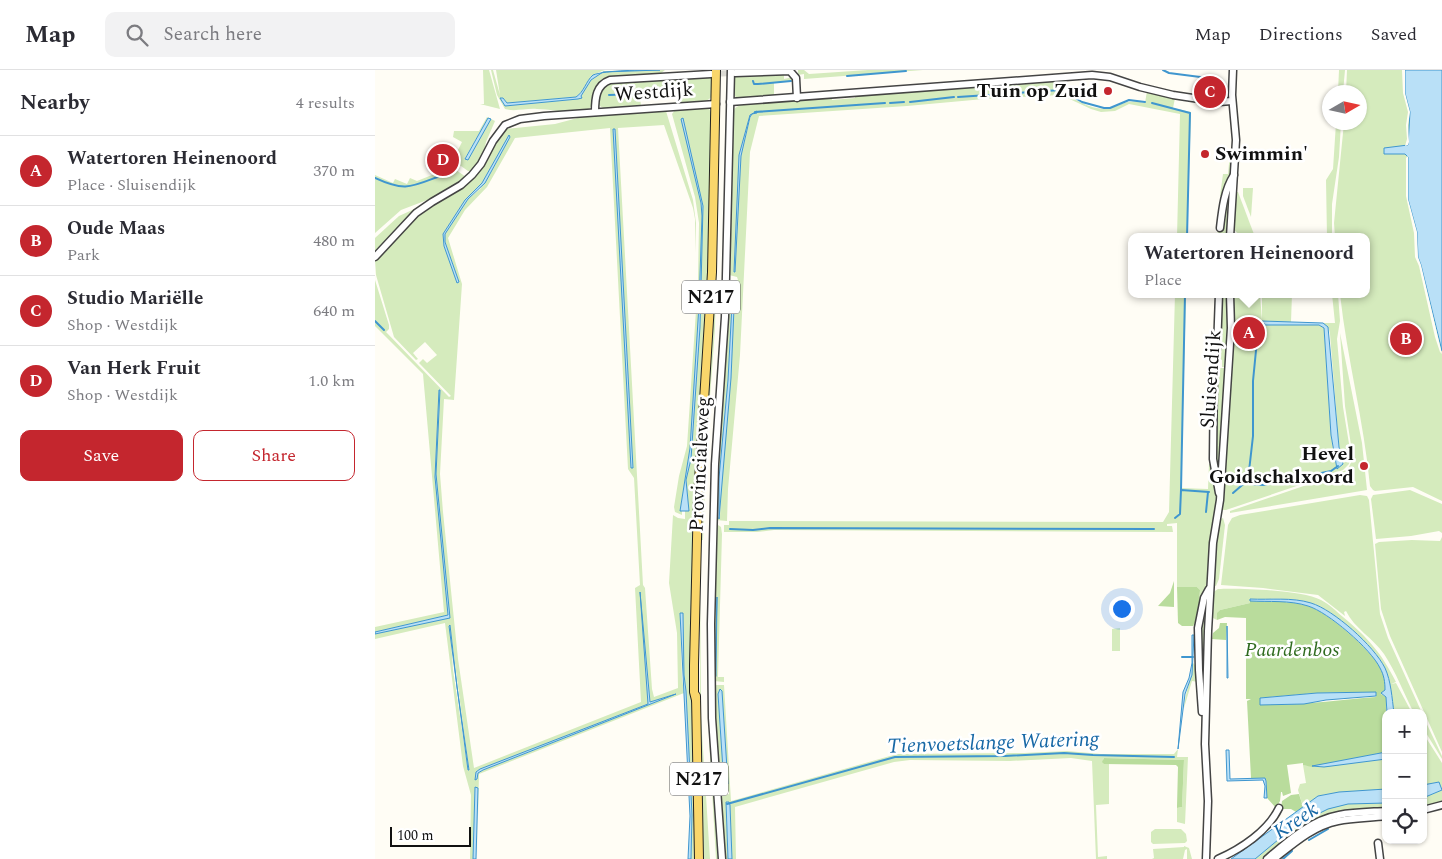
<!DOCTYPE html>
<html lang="en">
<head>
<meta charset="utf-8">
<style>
	body { margin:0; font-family:Spectral,serif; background:#f2f2f3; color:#2b2b33 }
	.controls { position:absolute; right:15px; bottom:15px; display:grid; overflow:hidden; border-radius:10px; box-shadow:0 1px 4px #0004 }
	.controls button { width:45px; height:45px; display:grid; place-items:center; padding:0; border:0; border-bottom:1px solid #e1e1e2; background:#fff; color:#2b2b33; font:25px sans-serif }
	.compass { position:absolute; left:947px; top:15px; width:45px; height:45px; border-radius:50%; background:#fff; box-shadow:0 1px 4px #0004; rotate:81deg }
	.scale { position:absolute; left:15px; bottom:12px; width:81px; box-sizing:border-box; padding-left:5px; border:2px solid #111; border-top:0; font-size:14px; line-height:18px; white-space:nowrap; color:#111; -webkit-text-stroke:4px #fff; paint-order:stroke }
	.you { position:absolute; left:746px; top:538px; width:18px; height:18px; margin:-12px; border:4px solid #fff; border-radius:50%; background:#1a73e8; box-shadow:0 0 0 8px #1a73e833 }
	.badge { display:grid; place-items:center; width:32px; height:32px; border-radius:50%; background:#c4262e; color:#fff; font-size:16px; font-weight:700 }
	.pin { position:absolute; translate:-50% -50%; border:2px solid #fff; box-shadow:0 1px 5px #0006 }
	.popup { position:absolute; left:753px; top:163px; width:242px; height:65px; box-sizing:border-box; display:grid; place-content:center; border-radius:10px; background:#fff; filter:drop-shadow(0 1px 4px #0005); font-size:16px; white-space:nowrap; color:#7c7c81 }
	.popup b { font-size:19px; color:#2b2b33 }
	.popup::after { content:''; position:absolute; left:50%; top:100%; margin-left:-10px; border:10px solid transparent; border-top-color:#fff }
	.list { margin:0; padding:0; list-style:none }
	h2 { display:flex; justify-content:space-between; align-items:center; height:65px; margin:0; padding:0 20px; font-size:21px }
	h2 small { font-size:16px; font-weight:400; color:#7c7c81 }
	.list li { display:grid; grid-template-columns:32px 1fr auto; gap:15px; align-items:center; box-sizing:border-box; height:70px; padding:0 20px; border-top:1px solid #e1e1e2 }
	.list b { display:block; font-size:19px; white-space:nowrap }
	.list p { margin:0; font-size:16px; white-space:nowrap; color:#7c7c81 }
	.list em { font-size:16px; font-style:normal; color:#7c7c81 }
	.actions { display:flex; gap:10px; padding:15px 20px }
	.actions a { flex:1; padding:11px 0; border:1px solid #c4262e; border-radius:10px; text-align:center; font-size:18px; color:#c4262e }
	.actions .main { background:#c4262e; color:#fff }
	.icon { flex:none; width:28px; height:28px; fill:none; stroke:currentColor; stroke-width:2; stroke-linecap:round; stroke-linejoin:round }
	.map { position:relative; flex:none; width:1067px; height:789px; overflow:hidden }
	header { display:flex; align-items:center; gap:30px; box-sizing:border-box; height:70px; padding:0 25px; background:#fff; border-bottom:1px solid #e1e1e2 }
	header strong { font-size:24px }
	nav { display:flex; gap:28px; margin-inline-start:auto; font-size:18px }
	.search { width:350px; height:45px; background:#f2f2f3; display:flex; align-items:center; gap:12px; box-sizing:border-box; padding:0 18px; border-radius:10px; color:#7c7c81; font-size:19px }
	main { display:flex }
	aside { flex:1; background:#fff }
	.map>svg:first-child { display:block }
</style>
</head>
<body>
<header>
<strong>Map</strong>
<div class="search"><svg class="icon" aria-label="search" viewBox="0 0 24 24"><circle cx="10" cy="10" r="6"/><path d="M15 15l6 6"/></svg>Search here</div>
<nav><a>Map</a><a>Directions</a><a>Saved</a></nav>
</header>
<main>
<aside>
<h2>Nearby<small>4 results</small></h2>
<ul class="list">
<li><span class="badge">A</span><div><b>Watertoren Heinenoord</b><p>Place · Sluisendijk</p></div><em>370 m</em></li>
<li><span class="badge">B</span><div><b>Oude Maas</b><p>Park</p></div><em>480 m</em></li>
<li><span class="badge">C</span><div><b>Studio Mariëlle</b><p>Shop · Westdijk</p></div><em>640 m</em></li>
<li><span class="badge">D</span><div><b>Van Herk Fruit</b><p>Shop · Westdijk</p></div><em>1.0 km</em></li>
</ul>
<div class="actions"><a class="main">Save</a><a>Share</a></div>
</aside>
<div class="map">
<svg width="1067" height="789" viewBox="0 0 1067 789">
	<rect width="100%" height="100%" fill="#fffdf5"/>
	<g fill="#d5ebbd" fill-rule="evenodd">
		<polygon points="108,0 114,0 125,39 105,34 109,34"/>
		<path d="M116,0H118L125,25L121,0H230C212,5 214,17 201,27L132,33L128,28L126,29L128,34L131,35L203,29L216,10L229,1L290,0L285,4L239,7L222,17L218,34L214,39C197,46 180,39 162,39C151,38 140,42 130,39L122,25Z"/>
		<polygon points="423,0 429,0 434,4 493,0 548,0 429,9 429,4 423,5"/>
		<polygon points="964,0 970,0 968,22 963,22"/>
		<path d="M972,0H1064L1067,56V431L1038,417L1000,421L998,420L995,416C989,351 972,289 965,224H992V167H960L959,153L969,53L984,52V22H971Z"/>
		<polygon points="409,3 409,9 418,7 418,11 399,13 399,25 382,28 374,26 371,29 363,29 358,24 358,7"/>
		<path d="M338,7C337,13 338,21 336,27C333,34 306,34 298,35L302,30L301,22L265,24L266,37C254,38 232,44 224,35C223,27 225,19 232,14C244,7 262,11 275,11C296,10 317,8 338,7Z"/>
		<polygon points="345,7 340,259 332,367 328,470 327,470 330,377 340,207"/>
		<polygon points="352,7 354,7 348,244 338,384 346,261"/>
		<path d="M690,9L691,10L688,18L690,20L689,23C701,30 720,42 735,38C752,34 749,29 770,33L772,21L800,28L798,38L816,42L812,167H802L805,44L754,34L740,41L726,42L716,39L686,25L609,29L532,36L384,46L375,82L365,285L353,419L352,451L341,450C341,371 351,291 354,212L363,210L362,207L354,205L357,46L360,38L367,34L457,27V30L480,28V26ZM382,43L376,45L366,86L360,201L359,202L364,85L375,45ZM360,215L356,308L346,413L345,447H343L344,408L353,310L358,216Z"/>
		<path d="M333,37L337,44L335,172L318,560L315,608L317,631L321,789H316L317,745L311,621L309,605L308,543H305L307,608L309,623L104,704L102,789L103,718L100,717L98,789H95L96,725L88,696L70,553L0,569V564L74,547L61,404L64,320L60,407L73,545L0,562V557L69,542L48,304L0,256V210L14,255V259L11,262L74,327L76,326L44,293L48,289L52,293L62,285L50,272L38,283L43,289L41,290L19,267L1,205L0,190L46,142L87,116L130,59L180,54L214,45L288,40L291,41L318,130L321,153L320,183V149L318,138L289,55L243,58L268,515L270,518L277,619L279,627L303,618L302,563L294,513L298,445L303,448L310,449V441H314L311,410L316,389L325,257L328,136L308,49H307L326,133L327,146L324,235L315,378L305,441H307V445L300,442L299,437L304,406L312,376L323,210L324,153L320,127L297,44L300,40ZM235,58L253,399L259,408L265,515L260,518L266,632L99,698L83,589L68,442L65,404L69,329L79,330L87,214L73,168L90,140L112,117L140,68ZM238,59H240L258,398L256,397ZM134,66L135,67L115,104L105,119L93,129L69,165L70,172L84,212L83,213L69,176L68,164L90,130L107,113ZM265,522L275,632L301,624L108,700L103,703L102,709L100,710L101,702L105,699L273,634ZM75,555L94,700H93L78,600Z"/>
		<path d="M112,47L120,51L111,72L108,86L97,102L93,101L79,91V88L87,72L78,67L79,61H104ZM113,48L115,50L92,90L90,88Z"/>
		<polygon points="961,53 966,53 964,87 957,134 957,167 952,167 951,110 958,99"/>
		<polygon points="855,83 858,83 857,103 849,126 845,126 848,104 853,104"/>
		<polygon points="81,100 91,107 60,127 26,140 0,163 0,105 18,113 20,109 32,114 35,108 42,111 62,103 71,103"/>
		<polygon points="857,111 853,167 842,167 843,161 846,161 846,151"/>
		<polygon points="868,118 878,118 876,147 868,126"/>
		<polygon points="860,122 863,122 880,167 867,167 858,159"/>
		<polygon points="46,136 0,184 0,168 24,146"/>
		<path d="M800,224H811L806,418L833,419L834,394H836L838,412L843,430L836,469L831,520C825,531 830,551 818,556L823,547L825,520L822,517H802V453L792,454V456H797L798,462L399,460L382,462H349V455H354V451L788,452L794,442Z"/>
		<polygon points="845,224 853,224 854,240 851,297 847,297 847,290 845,289"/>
		<path d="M857,224H885L887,251V224H917L916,252H887L944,255L949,258L956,365L960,392L967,394L964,377L955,264L954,259L948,253H960L957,224H963L965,251L962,269L968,337L976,386L974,394L968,400L960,403L851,440H847ZM876,256L887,257V260H882L881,273L869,271V260H876Z"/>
		<polygon points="965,263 987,373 992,420 855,443 855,441 864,438 958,406 973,399 978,388 970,336"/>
		<polygon points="841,298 851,298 844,418 840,402"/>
		<polygon points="1035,420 1067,434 1067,463 1064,461 1036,466 1001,469 996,429 998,425"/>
		<path d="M985,425L992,426L994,430L1005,544L1013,568L1047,643H1039C1029,624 1021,602 1009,584C998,568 979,558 971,541L969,542L970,546L943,525L888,518L846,515L853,455L857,448L865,445Z"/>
		<polygon points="848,448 850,455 844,509 841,516 837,515 839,489 844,450"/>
		<path d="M343,455L346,457L347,464L343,607H349V612L339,611L338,557L340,456ZM342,527L341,606L340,608Z"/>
		<polygon points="1067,467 1067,682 1015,566 1006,539 1000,474 1004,472 1037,470 1065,471"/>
		<polygon points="326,517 326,647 335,789 328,789 325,621"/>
		<path d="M843,519C865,518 927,520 946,530C954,534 961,541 968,547C993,568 1006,582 1021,612L1016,614L1021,613L1037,643H1019C1017,628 1016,611 1010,598C999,576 959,540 936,533C917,527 895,529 875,529V533L845,540L842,544V550L836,547L837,523Z"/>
		<polygon points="832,528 829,642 824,560"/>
		<polygon points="745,558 745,581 737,581 737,559"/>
		<polygon points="333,581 335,660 343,789 341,789 334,670"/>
		<path d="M818,593L821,596L823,612L817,611L809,638C810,622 817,609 818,593Z"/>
		<path d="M341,615H349L356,731L522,684L649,683L692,681L726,684H799L803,679L802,687H813L810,754L802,752V738L807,737L809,690L729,688L728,690L729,694H734V734L721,735L723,787L732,786V789H721L717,691L696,688L635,691L535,690L519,692L360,737L361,789H357L355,735L354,732H351L353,789H349L345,728L347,726L354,724V721L347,722L345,720L338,617ZM345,619L347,621L353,714H349L343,624Z"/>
		<polygon points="1048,646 1067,686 1067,689 1048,658"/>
		<polygon points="1048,663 1067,693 1067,732 1048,735 1048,728 1067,720 1064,712 1048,715"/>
		<polygon points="1011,689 1011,719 952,724 943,726 928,737 923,720 925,714 931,713 928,695 941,697"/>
		<path d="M1011,733V740L968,743L890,789H880C906,769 930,742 964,735C979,732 995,733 1011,733Z"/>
		<polygon points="780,759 806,759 811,764 812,771 810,773 778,774 776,772 776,762"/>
		<polygon points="809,776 814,778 817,789 812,789 812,779 810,780 808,789 777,789 779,788 778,779 809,777"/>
	</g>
	<g fill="#b9dc9c" fill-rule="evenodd">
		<polygon points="799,511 799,537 783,536 795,523"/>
		<polygon points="802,517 822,517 825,520 823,547 818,556 807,556 803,553"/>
		<path d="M875,531C893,532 915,530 933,536C953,542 999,582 1007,601C1010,607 1010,614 1010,620L1006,624L1011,627V682L937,697L928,695V693L912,695L916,723L908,726L907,722H906L905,731L901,738L892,728L891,709L887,708H876L872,631L876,629H871V548L850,547L842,550V543L845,540L875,533ZM1001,622V627C962,630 923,636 885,634V628L942,623Z"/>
		<polygon points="845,553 852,553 851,570 837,569 838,563 844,558"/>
		<polygon points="729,688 809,690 807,737 802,738 802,736 803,697 801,695 729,694 727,692"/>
		<polygon points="924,724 928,737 921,742 916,739 906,739 907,731 916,725"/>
	</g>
	<g fill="#b9e0f7" stroke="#3f96cf">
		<path d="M285,0L228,2L216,10L206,26L207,28L203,29L130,36L125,28H128L132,33L201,27C209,22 211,11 218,5C231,0 268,0 285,0Z"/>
		<polygon points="1030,0 1067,0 1067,281 1046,195 1043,187 1042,162 1033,129 1033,87 1030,84 1009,84 1009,78 1033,75 1035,42 1030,23"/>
		<polygon points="382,41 382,43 377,44 375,47 366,86 360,202 359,202 364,85 375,45"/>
		<polygon points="113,48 116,49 93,90 90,89"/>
		<polygon points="308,48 328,136 325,257 316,389 311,410 314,441 305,441 315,378 324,235 327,146 326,133 306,49"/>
		<polygon points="238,59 240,59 258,398 256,398"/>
		<polygon points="134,65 135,67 110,113 93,129 70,164 70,172 84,212 82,213 69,176 68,164 90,130 107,113"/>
		<polygon points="358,215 360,215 356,308 344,449 344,408 353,310"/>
		<polygon points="887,251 948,253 953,257 964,377 968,394 962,399 956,365 949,258 944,255 887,255"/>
		<polygon points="64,320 65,320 61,404 75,548 0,564 0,562 73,545 60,407"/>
		<polygon points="265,522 275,632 301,624 108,700 103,703 102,709 100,710 101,702 105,699 273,634"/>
		<polygon points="342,527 341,606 340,608"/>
		<path d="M875,529C895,530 917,527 936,533C959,540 999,576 1010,598C1016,611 1017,628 1019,643H1012L1011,627L1006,623L1010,620C1010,612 1009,605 1005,598C996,579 953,542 933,536C915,530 893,532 875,531Z"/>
		<polygon points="305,543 308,543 309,605 311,621 317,745 316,789 313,789 315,746"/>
		<polygon points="75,555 82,617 94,700 93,700 74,556"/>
		<polygon points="852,556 853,608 852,608"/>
		<polygon points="817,565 819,565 817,605 810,624 803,679 808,622 814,608 817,593"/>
		<polygon points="345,619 347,621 353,714 351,716 349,715 343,624"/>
		<polygon points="1001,622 1001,626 951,630 929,634 885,635 885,628 942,623"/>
		<polygon points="851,680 854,680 855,709 890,708 891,711 892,728 889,728 890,716 888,710 852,711"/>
		<polygon points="1011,682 1011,689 949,697 937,696"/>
		<polygon points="1064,712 1067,720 1048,728 1048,715"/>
		<polygon points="100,717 103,718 101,789 98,789"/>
		<polygon points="1011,719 1011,733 973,734 953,739 921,755 880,789 856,789 943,726 964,722"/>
		<polygon points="351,732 354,732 355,735 357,789 353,789"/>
	</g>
	<g fill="#fffdf5">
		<polygon points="1027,0 1030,0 1030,23 1035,42 1033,55 1034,72 1033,75 1030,76 1032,69 1031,55 1033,42 1028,23"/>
		<polygon points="1033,86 1033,129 1042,162 1043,187 1046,195 1067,284 1065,282 1060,267 1044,196 1040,187 1039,163 1031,126 1031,88"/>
	</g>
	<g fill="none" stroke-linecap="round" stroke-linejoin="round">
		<g stroke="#3f96cf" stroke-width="2">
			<polyline points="788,0 794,3 833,8"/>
			<polyline points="472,6 531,1"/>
			<polyline points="378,11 379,14 383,14 416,11"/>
			<polyline points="306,20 310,17"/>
			<polyline points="690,22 707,32 729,38 735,38 754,30 770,32"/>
			<polyline points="234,25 261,24"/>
			<polyline points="583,27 686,20"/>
			<polyline points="535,32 579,27"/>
			<polyline points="515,33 529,32"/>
			<polyline points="777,33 815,43 812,167"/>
			<polyline points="380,42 510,33"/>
			<path d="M0,108C30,122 36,117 65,106"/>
			<polyline points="0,251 9,260"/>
			<polyline points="883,256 883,254 889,254"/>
			<polyline points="876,414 888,415 956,401 963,396"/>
			<polyline points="806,420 810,224"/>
			<polyline points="858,423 873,410 878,366 878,311 883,260"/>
			<polyline points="831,442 833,422"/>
			<polyline points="800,448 805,444 806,420 834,422"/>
			<polyline points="355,459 378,460 395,458 779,459"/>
			<polyline points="807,587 818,587"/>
			<polyline points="352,734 520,687 630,686 689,683 718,685 799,687"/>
			<polyline points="934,770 953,759"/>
			<polyline points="908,789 917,781"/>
		</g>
		<polyline stroke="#dbdad3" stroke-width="6" stroke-dasharray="6 3" stroke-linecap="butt" points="337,4 360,3"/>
		<defs>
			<g id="minor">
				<polyline points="360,3 415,1 421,8 422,28"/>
				<polyline points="355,32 717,5 735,7 765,17 798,25 844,32 857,31"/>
				<path d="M220,42C220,28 221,15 235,10L336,4"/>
				<path d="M845,158C847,141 849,120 859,105"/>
				<polyline points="855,167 861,70 857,25 858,0"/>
				<polyline points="0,187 41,143 57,132 86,115 97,105 106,94 118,71 130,55 145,49 169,46 341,34"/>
				<polyline points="842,279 844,224"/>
				<polyline points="839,300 838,389 844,423"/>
				<polyline points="827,642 824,600 823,558 829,528 834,519"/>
				<polyline points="1048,740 1067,735"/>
				<polyline points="1003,773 1005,789"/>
				<polyline points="347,789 337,648 336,554 340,394 350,247 356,0"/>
				<polyline points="831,789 833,731 830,674 833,561 838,473 845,430 856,258 855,224"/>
				<path d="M843,789C866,779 893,761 904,738"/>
				<path d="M892,789C913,771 936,750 964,745C979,742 995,742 1011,741"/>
				<path d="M899,789C918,774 938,756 963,751C979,748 995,748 1011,746"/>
			</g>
			<g id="major">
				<polyline points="321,626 324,789"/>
				<polyline points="321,630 319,622 319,595 323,427 337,202 341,0"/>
			</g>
		</defs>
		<use href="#minor" stroke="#444" stroke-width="9"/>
		<use href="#major" stroke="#222" stroke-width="10"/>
		<use href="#minor" stroke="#fff" stroke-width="6"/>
		<use href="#major" stroke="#f9d66b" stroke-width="8"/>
	</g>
	<g fill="#c4262e" stroke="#fff" stroke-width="2">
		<circle cx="733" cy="21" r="5"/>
		<circle cx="830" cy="84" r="5"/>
		<circle cx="989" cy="396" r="5"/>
	</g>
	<g text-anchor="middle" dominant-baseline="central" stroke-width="5" stroke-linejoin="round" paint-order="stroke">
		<g fill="#fff" stroke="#585858" stroke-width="1">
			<rect x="307" y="210.5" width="58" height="33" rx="4"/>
			<rect x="295" y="692.5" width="58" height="33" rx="4"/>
		</g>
		<g font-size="19" font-weight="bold" fill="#111">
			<text x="336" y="227">N217</text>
			<text x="324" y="709">N217</text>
		</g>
		<g font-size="20" font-weight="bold" fill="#111" stroke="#fff" text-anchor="end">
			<text x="723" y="21">Tuin op Zuid</text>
			<text x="840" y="84" text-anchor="start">Swimmin'</text>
			<text x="979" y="384">Hevel<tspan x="979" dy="23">Goidschalxoord</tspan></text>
		</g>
		<g font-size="20" fill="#111" stroke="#fff">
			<text transform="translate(279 22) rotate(-4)">Westdijk</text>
			<text transform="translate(836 309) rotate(-86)">Sluisendijk</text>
			<text transform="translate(325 394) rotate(-87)">Provincialeweg</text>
		</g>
		<g font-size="20" font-style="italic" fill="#2f6b1f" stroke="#fff">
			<text x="917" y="580">Paardenbos</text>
		</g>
		<g font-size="21" font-style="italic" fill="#1768a6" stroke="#fff">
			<text transform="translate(618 673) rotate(-2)">Tienvoetslange Watering</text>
			<text transform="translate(921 751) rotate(-34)">Kreek</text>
		</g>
	</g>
</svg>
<div class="controls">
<button>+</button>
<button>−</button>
<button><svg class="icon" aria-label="locate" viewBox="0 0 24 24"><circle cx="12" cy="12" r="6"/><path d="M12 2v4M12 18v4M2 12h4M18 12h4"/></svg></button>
</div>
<svg class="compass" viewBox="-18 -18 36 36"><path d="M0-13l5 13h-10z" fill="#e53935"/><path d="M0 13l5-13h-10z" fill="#7c7c81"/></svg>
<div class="scale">100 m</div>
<div class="you"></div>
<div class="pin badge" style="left:874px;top:263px">A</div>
<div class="popup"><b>Watertoren Heinenoord</b>Place</div>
<div class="pin badge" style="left:1031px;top:269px">B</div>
<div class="pin badge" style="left:835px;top:22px">C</div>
<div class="pin badge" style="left:68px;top:90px">D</div>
</div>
</main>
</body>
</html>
